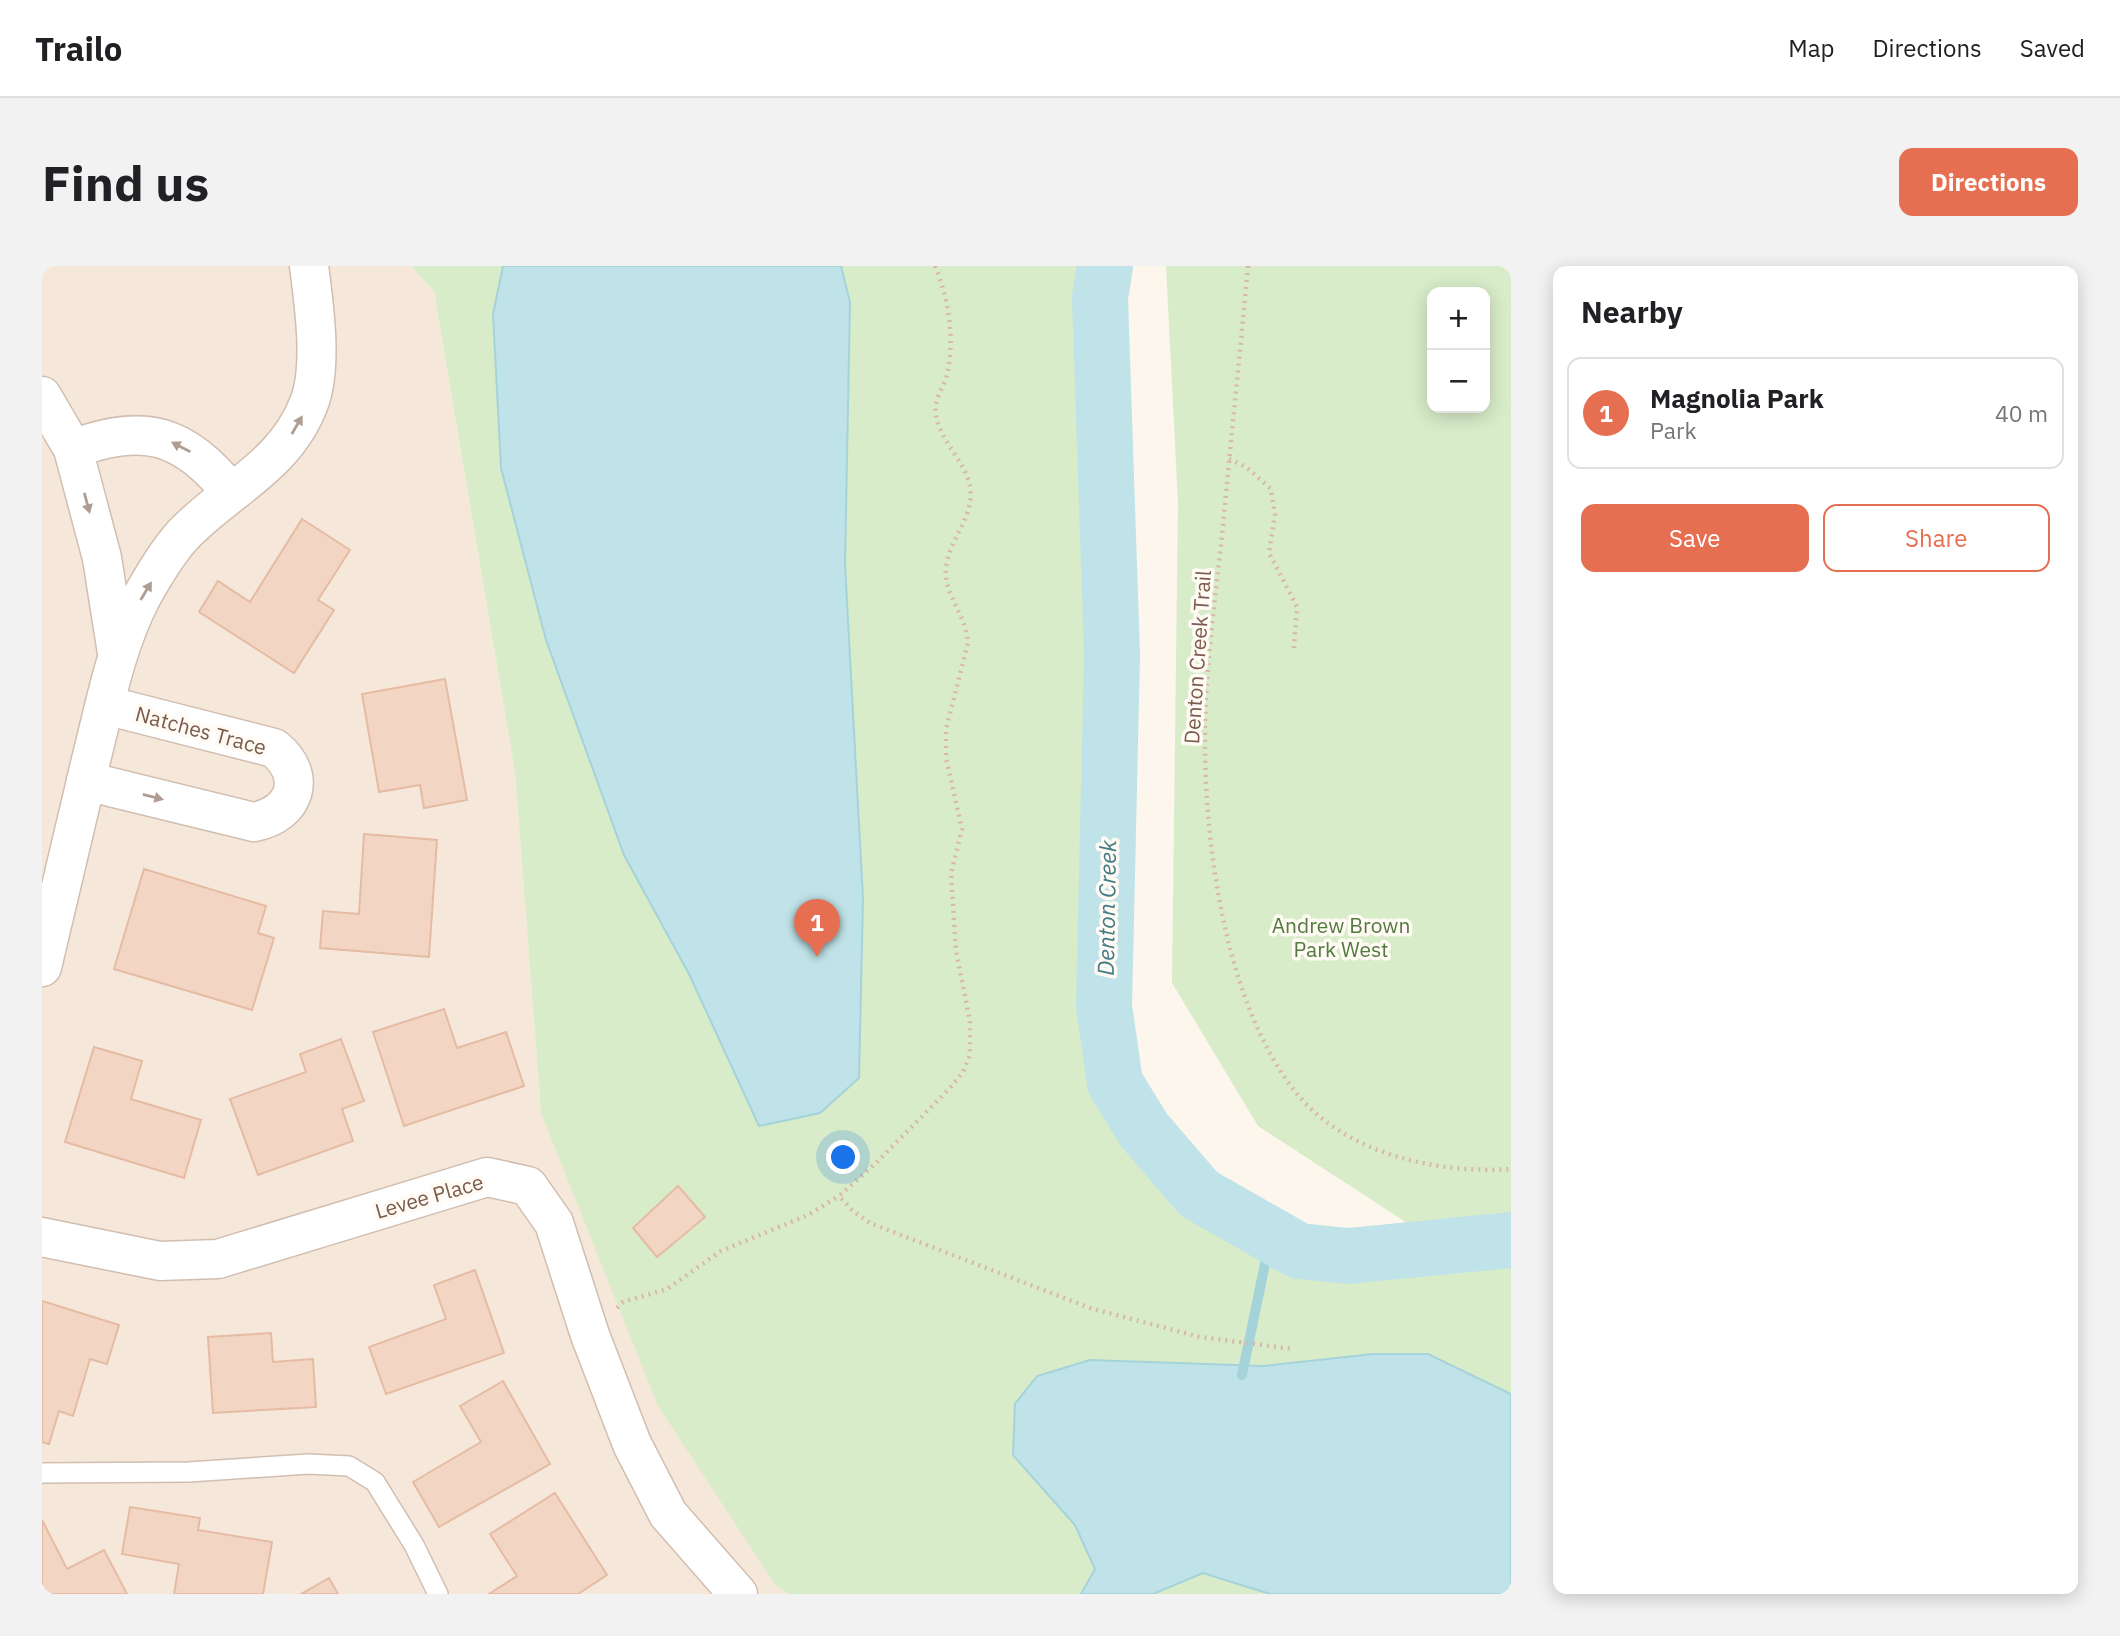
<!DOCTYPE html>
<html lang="en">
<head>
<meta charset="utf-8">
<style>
	body { margin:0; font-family:"IBM Plex Sans",sans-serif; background:#f2f2f2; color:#202124 }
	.controls { position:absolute; right:21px; top:21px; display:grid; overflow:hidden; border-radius:14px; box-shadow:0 4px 18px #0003 }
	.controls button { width:63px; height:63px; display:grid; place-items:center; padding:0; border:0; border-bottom:2px solid #e0e0e0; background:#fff; color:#202124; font:35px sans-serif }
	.you { position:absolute; left:802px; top:892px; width:24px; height:24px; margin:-18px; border:5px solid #fff; border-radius:50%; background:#1a73e8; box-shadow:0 0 0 10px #1a73e833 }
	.badge { display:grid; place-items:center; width:46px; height:46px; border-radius:50%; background:#e76f51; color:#fff; font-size:23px; font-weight:700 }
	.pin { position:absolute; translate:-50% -58px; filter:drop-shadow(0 2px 4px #0008) }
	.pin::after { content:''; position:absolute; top:37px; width:24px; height:21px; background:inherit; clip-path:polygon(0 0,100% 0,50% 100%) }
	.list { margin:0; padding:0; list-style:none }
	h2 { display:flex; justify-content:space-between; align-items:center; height:91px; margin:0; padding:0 28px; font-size:30px }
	h2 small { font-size:23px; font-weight:400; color:#757577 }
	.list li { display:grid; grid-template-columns:46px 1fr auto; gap:21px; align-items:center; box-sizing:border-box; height:112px; margin:0 14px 14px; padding:0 14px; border:2px solid #e0e0e0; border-radius:14px }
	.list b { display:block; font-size:26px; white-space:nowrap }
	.list p { margin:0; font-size:23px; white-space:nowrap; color:#757577 }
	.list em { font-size:23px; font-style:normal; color:#757577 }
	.actions { display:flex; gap:14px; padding:21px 28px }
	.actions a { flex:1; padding:16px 0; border:2px solid #e76f51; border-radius:14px; text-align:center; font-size:24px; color:#e76f51 }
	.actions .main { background:#e76f51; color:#fff }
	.map { position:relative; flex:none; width:1469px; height:1328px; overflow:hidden; border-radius:14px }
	header { display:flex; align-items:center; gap:42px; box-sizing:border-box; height:98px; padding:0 35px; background:#fff; border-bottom:2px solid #e0e0e0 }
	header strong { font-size:33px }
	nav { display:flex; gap:38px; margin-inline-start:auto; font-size:24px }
	.intro { display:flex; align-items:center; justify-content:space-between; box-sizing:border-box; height:168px; padding:0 42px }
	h1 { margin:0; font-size:49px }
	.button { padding:18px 32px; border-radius:14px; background:#e76f51; color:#fff; font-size:24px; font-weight:700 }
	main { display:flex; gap:42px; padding:0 42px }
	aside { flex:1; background:#fff; border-radius:14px; box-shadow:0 4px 18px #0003 }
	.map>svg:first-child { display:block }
</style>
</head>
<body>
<header>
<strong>Trailo</strong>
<nav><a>Map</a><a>Directions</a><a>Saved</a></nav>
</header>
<div class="intro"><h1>Find us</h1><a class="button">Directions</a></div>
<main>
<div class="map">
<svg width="1469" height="1328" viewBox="0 0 1469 1328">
	<rect width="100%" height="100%" fill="#fdf6ec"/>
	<polygon fill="#f5e8da" points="0,0 369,0 392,25 473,506 499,847 734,1320 747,1328 0,1328"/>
	<path fill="#d8ecc9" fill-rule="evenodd" d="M369,0H1063L1058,32L1070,389L1062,740L1073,816L1102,864L1157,928L1257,985L1306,990L1378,986L1451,975L1379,966L1216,860L1130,717L1136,237L1124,0H1469V1328H747L734,1320L616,1140L499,847L473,506L392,25ZM1390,26H1443V142H1390Z"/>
	<g fill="#bfe3e8" stroke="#a5d3da" stroke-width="2">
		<polygon points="461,0 799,0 808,36 803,298 821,633 817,812 778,847 717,860 647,708 582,589 504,374 459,202 451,48"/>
		<polygon points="1331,1088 1386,1088 1469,1128 1469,1328 1228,1328 1161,1307 1111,1328 1039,1328 1053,1303 1033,1259 971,1189 973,1138 995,1110 1048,1094 1222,1100"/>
	</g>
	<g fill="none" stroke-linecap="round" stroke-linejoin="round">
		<polyline stroke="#a5d3da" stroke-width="10" points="1200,1109 1229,969"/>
		<polyline stroke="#bfe3e8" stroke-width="56" points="1063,0 1058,32 1070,389 1062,740 1073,817 1102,864 1157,928 1257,985 1306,990 1469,974"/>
	</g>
	<g fill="#f3d5c3" stroke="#e6bba3" stroke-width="2">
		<polygon points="260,253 308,284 276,334 292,344 252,407 157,346 176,315 208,336"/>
		<polygon points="403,413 425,534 382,542 378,519 337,526 320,428"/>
		<polygon points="322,568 395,574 387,691 278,682 281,645 317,648"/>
		<polygon points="102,603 224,640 216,667 232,672 210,744 72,703"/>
		<polygon points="402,743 415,782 464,766 482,820 362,860 331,766"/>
		<polygon points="299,773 322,835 300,843 311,875 216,909 188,833 264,806 258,788"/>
		<polygon points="52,781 100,795 89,833 159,854 142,912 23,876"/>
		<polygon points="636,920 663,951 615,991 591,962"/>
		<polygon points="433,1004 462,1087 344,1128 327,1081 404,1053 392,1019"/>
		<polygon points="0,1035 77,1059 65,1098 48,1093 31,1150 17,1145 7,1178 0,1176"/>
		<polygon points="229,1067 231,1096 271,1093 274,1141 171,1147 166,1071"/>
		<polygon points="461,1115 508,1198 397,1261 371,1216 439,1176 418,1140"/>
		<polygon points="513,1227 565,1309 536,1328 447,1328 475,1310 448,1268"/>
		<polygon points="88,1241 158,1252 156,1264 230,1276 221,1328 132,1328 137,1298 80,1288"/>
		<polygon points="0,1254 25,1303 62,1284 85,1328 0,1328"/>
		<polygon points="287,1312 296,1328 259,1328"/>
	</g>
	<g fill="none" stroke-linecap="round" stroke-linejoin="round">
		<defs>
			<polyline id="lane" points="0,1207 147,1206 266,1198 307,1200 333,1216 372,1279 396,1328"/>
			<g id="street">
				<polyline points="0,130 31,183 60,292 75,387"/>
				<path d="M31,183C102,156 142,168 189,226"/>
				<path d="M44,515L212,556C254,548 266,509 232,482L63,439"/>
				<path d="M0,701C16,632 33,563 49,494C63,439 73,383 99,332C110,312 125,287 140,270C183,224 243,201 267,137C281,101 272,38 267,0"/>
				<polyline points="0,971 118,995 176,993 445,911 486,920 512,957 548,1069 590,1178 626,1248 696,1328"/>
			</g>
		</defs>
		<use href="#lane" stroke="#d1beb0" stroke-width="22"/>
		<use href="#street" stroke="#d1beb0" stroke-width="41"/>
		<g stroke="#d9b8a5" stroke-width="4.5" stroke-dasharray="2 5" stroke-linecap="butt">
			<path d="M893,0C907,34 913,72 905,109C902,119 895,129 894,139C890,166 920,191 927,216C936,248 907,271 904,302C901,328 925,350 926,377L904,463V492L920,563L909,608L914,685L928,755V789L921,806L908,822L832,899L797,930L811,945L828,957L1048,1042L1158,1071L1251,1083"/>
			<path d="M1206,0C1198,87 1189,173 1181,260C1175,317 1167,375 1164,433C1158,551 1178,735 1256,829C1305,888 1395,908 1469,903"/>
			<polyline points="1187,193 1204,201 1229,223 1233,249 1227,287 1255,341 1252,382"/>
			<polyline points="575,1042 581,1036 625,1023 679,985 766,949 797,930"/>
		</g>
		<use href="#lane" stroke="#fff" stroke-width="19"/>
		<use href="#street" stroke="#fff" stroke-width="38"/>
	</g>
	<defs><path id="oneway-solid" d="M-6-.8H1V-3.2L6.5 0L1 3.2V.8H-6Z" transform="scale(1.75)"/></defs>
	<g fill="#af9d94">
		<use href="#oneway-solid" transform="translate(255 159) rotate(-60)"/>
		<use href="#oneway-solid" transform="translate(139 181) rotate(-153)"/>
		<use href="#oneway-solid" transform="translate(45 237) rotate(75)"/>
		<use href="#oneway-solid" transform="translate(104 325) rotate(-59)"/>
		<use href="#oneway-solid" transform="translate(111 531) rotate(14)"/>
	</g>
	<g text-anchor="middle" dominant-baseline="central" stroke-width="7" stroke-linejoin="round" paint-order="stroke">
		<g font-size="21" fill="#7a5c4d" stroke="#fffaf3">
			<text transform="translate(1155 391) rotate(-86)">Denton Creek Trail</text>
			<text transform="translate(159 464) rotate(15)">Natches Trace</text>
			<text transform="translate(387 930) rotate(-16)">Levee Place</text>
		</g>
		<g font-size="21" fill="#537a41" stroke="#fffaf3">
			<text x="1299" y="659">Andrew Brown<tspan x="1299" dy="24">Park West</tspan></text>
		</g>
		<g font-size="23" font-style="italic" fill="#437c86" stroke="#fffaf3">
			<text transform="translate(1064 642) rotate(-89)">Denton Creek</text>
		</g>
	</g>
</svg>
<div class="controls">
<button>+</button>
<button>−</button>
</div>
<div class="you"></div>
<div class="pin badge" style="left:775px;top:691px">1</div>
</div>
<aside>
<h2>Nearby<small></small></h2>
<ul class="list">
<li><span class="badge">1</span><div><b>Magnolia Park</b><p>Park</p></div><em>40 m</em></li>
</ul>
<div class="actions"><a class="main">Save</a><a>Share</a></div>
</aside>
</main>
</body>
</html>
